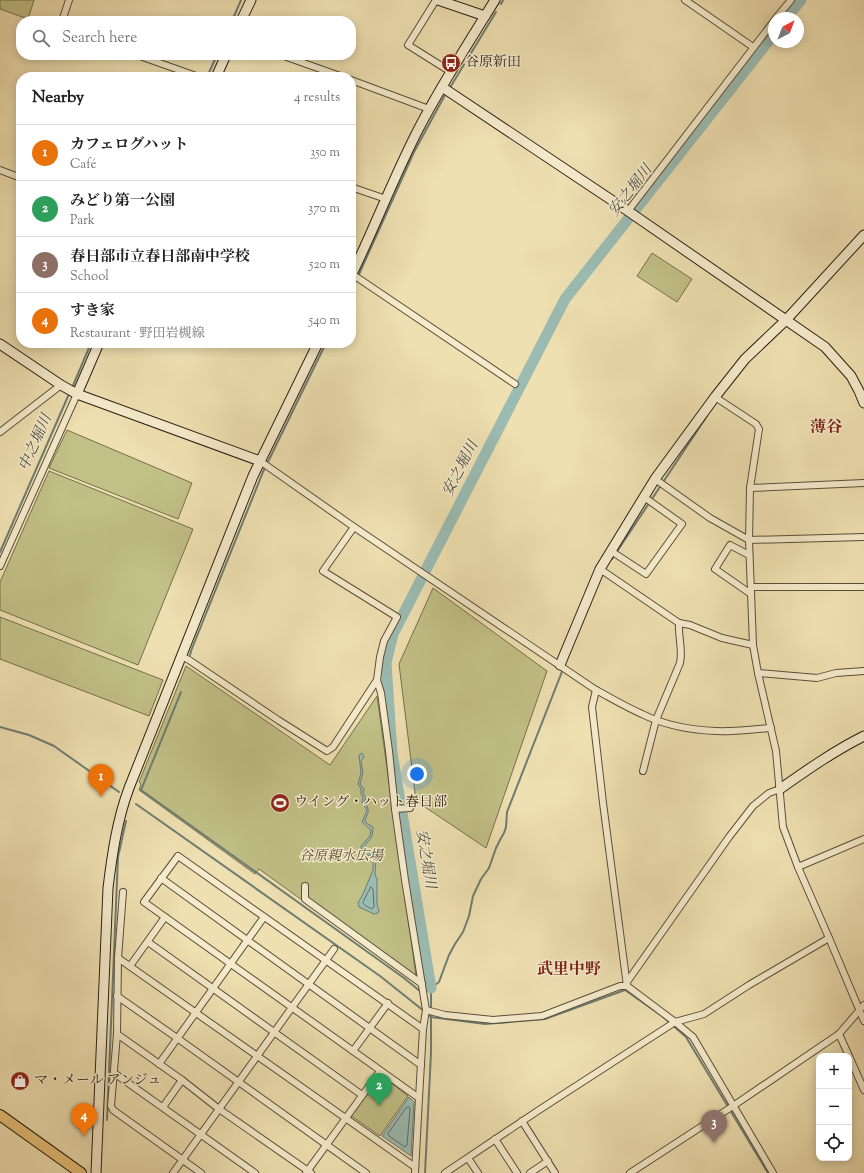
<!DOCTYPE html>
<html lang="en">
<head>
<meta charset="utf-8">
<style>
	body { margin:0; font-family:"Sorts Mill Goudy","Noto Serif JP",serif; background:#f6f6f6; color:#222 }
	.controls { position:absolute; right:12px; bottom:12px; display:grid; overflow:hidden; border-radius:8px; box-shadow:0 2px 10px #0003 }
	.controls button { width:36px; height:36px; display:grid; place-items:center; padding:0; border:0; border-bottom:1px solid #e0e0e0; background:#fff; color:#222; font:20px sans-serif }
	.compass { position:absolute; left:768px; top:12px; width:36px; height:36px; border-radius:50%; background:#fff; box-shadow:0 2px 10px #0003; rotate:42deg }
	.you { position:absolute; left:417px; top:774px; width:14px; height:14px; margin:-10px; border:3px solid #fff; border-radius:50%; background:#1a73e8; box-shadow:0 0 0 6px #1a73e833 }
	.badge { display:grid; place-items:center; width:26px; height:26px; border-radius:50%; background:#8f2418; color:#fff; font-size:13px; font-weight:700 }
	.pin { position:absolute; translate:-50% -33px; filter:drop-shadow(0 1px 2px #0008) }
	.pin::after { content:''; position:absolute; top:21px; width:14px; height:12px; background:inherit; clip-path:polygon(0 0,100% 0,50% 100%) }
	.list { margin:0; padding:0; list-style:none }
	h2 { display:flex; justify-content:space-between; align-items:center; height:52px; margin:0; padding:0 16px; font-size:17px }
	h2 small { font-size:13px; font-weight:400; color:#767676 }
	.list li { display:grid; grid-template-columns:26px 1fr auto; gap:12px; align-items:center; box-sizing:border-box; height:56px; padding:0 16px; border-top:1px solid #e0e0e0 }
	.list b { display:block; font-size:15px; white-space:nowrap }
	.list p { margin:0; font-size:13px; white-space:nowrap; color:#767676 }
	.list em { font-size:13px; font-style:normal; color:#767676 }
	.icon { flex:none; width:22px; height:22px; fill:none; stroke:currentColor; stroke-width:2; stroke-linecap:round; stroke-linejoin:round }
	.map { position:relative; flex:none; width:864px; height:1173px; overflow:hidden }
	.search { position:absolute; background:#fff; box-shadow:0 2px 10px #0003; left:16px; top:16px; width:340px; height:44px; display:flex; align-items:center; gap:10px; box-sizing:border-box; padding:0 14px; border-radius:16px; color:#767676; font-size:15px }
	.panel { position:absolute; background:#fff; box-shadow:0 2px 10px #0003; left:16px; top:72px; width:340px; height:276px; border-radius:16px }
	.map>svg:first-child { display:block }
</style>
</head>
<body>
<div class="map">
<svg width="864" height="1173" viewBox="0 0 864 1173">
	<rect width="100%" height="100%" fill="#efe0b1"/>
	<filter id="stains"><feTurbulence type="fractalNoise" baseFrequency=".005" numOctaves="4"/><feColorMatrix values="0 0 0 0 .2 0 0 0 0 .09 0 0 0 0 .02 0 0 0 .5 -.17"/></filter>
	<radialGradient id="worn" r=".72"><stop offset=".6" stop-color="#630" stop-opacity="0"/><stop offset="1" stop-color="#630" stop-opacity=".3"/></radialGradient>
	<g fill="#c1c086" stroke="#75704c">
		<polygon points="0,0 34,0 28,19 0,9"/>
		<polygon points="652,253 692,279 677,302 637,276"/>
		<polygon points="67,430 192,483 178,519 49,468"/>
		<polygon points="49,471 193,529 138,665 0,610 0,582"/>
		<polygon points="433,588 547,671 486,848 416,801 399,664"/>
		<polygon points="0,617 163,680 149,716 0,659"/>
		<polygon points="186,666 330,765 377,696 417,983 259,869 255,874 139,790 141,784 139,782"/>
		<polygon points="380,1074 408,1096 380,1136 350,1115"/>
	</g>
	<g fill="#9bbcb3" stroke="#6d7d73">
		<path d="M362,753L364,757L361,761L363,773L360,784L364,789L363,793L366,798L364,802C370,810 369,811 365,820L366,823L373,827C373,842 368,838 363,849C367,853 372,853 376,856L375,875L377,879V904L379,911L378,913L374,914L359,907L358,903L363,894L373,870V856L362,854L361,846L370,836L371,830L362,822L367,810L362,803L363,797L361,794V789L358,784L361,773L359,755Z"/>
		<polygon points="409,1097 414,1102 411,1156 382,1136"/>
	</g>
	<g fill="none" stroke-linecap="round" stroke-linejoin="round">
		<g stroke="#626e63" stroke-width="1">
			<polygon points="371,887 373,889 374,907 372,909 366,906 363,903"/>
			<polygon points="407,1107 409,1107 410,1109 407,1145 405,1147 389,1136 388,1134"/>
		</g>
		<g stroke="#6d7d73" stroke-width="2">
			<polyline points="501,4 503,0"/>
			<polyline points="232,21 241,0"/>
			<polyline points="207,77 217,55"/>
			<polyline points="451,86 496,12"/>
			<polyline points="351,292 414,152 445,95"/>
			<polyline points="72,388 91,343"/>
			<polyline points="0,552 69,394"/>
			<polyline points="612,559 707,416"/>
			<polyline points="190,655 191,651 263,472 326,343"/>
			<polyline points="181,692 141,790 404,978 421,992"/>
			<polyline points="0,727 29,735 54,746 119,792"/>
			<polyline points="136,804 380,976 424,1011"/>
			<polyline points="427,1014 431,1017 485,1024 545,1019 625,990 662,1016 686,1037 768,1173"/>
			<polyline points="107,1120 118,857 126,821"/>
			<polyline points="425,1173 431,1053 431,988 439,982 449,955 455,944 463,932 469,916 473,896 481,879 489,868 496,848 500,840 504,833 506,827 507,812 563,669"/>
		</g>
		<g stroke="#9bbcb3" stroke-width="11">
			<polyline points="786,18 801,0"/>
			<polyline points="431,988 392,753 386,663 393,634 565,299 774,34"/>
		</g>
		<defs>
			<g id="street">
				<polyline points="436,0 408,45 451,72"/>
				<polyline points="685,0 753,47"/>
				<polyline points="776,18 791,0"/>
				<polyline points="62,21 69,0"/>
				<polyline points="137,55 199,77"/>
				<polyline points="281,55 343,77"/>
				<polyline points="351,80 429,109"/>
				<polyline points="0,170 21,178"/>
				<polyline points="351,187 386,199"/>
				<polyline points="628,211 774,21"/>
				<polyline points="352,274 515,384"/>
				<polyline points="715,397 756,424 759,429 750,488 749,540 753,645 758,673 776,751 783,827 798,867 829,938 864,1021"/>
				<polyline points="0,432 61,385"/>
				<path d="M260,461L354,527L596,690C611,698 626,707 642,714C664,725 691,730 716,731C734,732 753,729 771,728"/>
				<polyline points="655,479 710,518 749,540 864,537"/>
				<polyline points="750,488 864,483"/>
				<polyline points="354,527 323,571 397,617 384,641 380,657 377,680 381,693 389,751 395,809 405,880 426,1010 423,1029 419,1098 415,1173"/>
				<polyline points="611,551 646,574 682,524 644,497"/>
				<polyline points="749,555 730,545 715,569 751,594"/>
				<polyline points="0,566 77,394"/>
				<polyline points="600,569 679,623 690,625 722,638 753,645"/>
				<polyline points="751,587 864,587"/>
				<polyline points="181,656 189,660 278,720 327,751 333,747 377,680"/>
				<polyline points="758,673 817,678 836,673 864,671"/>
				<polyline points="596,690 592,707 603,803 627,986"/>
				<path d="M643,771L656,720L680,663C683,650 678,636 679,623"/>
				<polyline points="395,809 410,808"/>
				<polyline points="798,867 864,839"/>
				<polyline points="161,878 421,1065"/>
				<polyline points="305,886 305,899 422,984"/>
				<polyline points="123,892 118,958 117,1034 111,1106 113,1110 201,1173"/>
				<polyline points="148,942 362,1095"/>
				<polyline points="118,958 415,1167"/>
				<polyline points="130,966 165,917"/>
				<polyline points="627,982 729,837 753,806 769,793 780,789"/>
				<polyline points="117,996 177,1038 366,1173"/>
				<polyline points="426,1010 445,1015 493,1020 542,1016 620,986 627,986 675,1022 693,1037 773,1173"/>
				<polyline points="117,1034 182,1080 219,1109 311,1173"/>
				<polyline points="839,1034 849,1056"/>
				<polyline points="353,1051 388,1003"/>
				<polyline points="849,1056 864,1090"/>
				<polyline points="159,1064 264,917"/>
				<polyline points="114,1073 255,1173"/>
				<polyline points="419,1098 144,902 178,856 423,1029"/>
				<polyline points="163,1107 182,1080"/>
				<polyline points="522,1121 555,1173"/>
				<polyline points="495,1139 517,1173"/>
				<polyline points="468,1158 478,1173"/>
				<polyline points="173,1173 334,949"/>
				<polyline points="306,1173 380,1071"/>
				<polyline points="445,1173 539,1110 675,1022 704,1014 749,985 829,938"/>
				<polyline points="530,1173 548,1161"/>
				<polyline points="630,1173 733,1106 839,1034 864,1005"/>
			</g>
			<g id="secondary">
				<polyline points="438,0 485,16"/>
				<polyline points="241,21 251,0"/>
				<polyline points="216,77 226,55"/>
				<polyline points="442,87 628,211 825,347 851,376 859,391 864,403"/>
				<path d="M351,276C375,227 394,176 419,128C442,84 469,42 495,0"/>
				<polyline points="0,344 61,385 77,394 260,461"/>
				<polyline points="77,394 99,343"/>
				<polyline points="560,665 600,569 655,479 715,397 745,359 786,320 864,235"/>
				<path d="M780,789C807,770 834,751 864,736"/>
				<path d="M96,1173L108,888C112,855 117,820 129,788L253,476L318,343"/>
			</g>
			<polyline id="primary" points="0,1115 81,1173"/>
		</defs>
		<use href="#street" stroke="#5a4f3a" stroke-width="8"/>
		<use href="#secondary" stroke="#291f13" stroke-width="11"/>
		<use href="#primary" stroke="#291f13" stroke-width="12"/>
		<use href="#street" stroke="#f5ebcc" stroke-width="6"/>
		<use href="#secondary" stroke="#f5ebcc" stroke-width="9"/>
		<use href="#primary" stroke="#e8c078" stroke-width="10"/>
	</g>
	<defs>
		<symbol id="bus-disc" viewBox="-11 -11 22 22"><circle r="9.5" fill="#8f2418" stroke="#f5ebcc"/><path d="M-5-6H5V4H4V6H2V4H-2V6H-4V4H-5ZM-3.5-4V0h7V-4ZM-3.5 1.2v1.5H-2V1.2ZM2 1.2v1.5H3.5V1.2Z" fill="#fff"/></symbol>
		<symbol id="stadium-disc" viewBox="-11 -11 22 22"><circle r="9.5" fill="#8f2418" stroke="#f5ebcc"/><path d="M0-5a6.5 5 0 1 0 0 10a6.5 5 0 1 0 0-10ZM-3.5-1.8h7v3.6h-7Z" fill="#fff"/></symbol>
		<symbol id="shop-disc" viewBox="-11 -11 22 22"><circle r="9.5" fill="#8f2418" stroke="#f5ebcc"/><path d="M-5-2.5h2.3a2.7 3.5 0 0 1 5.4 0H5L5.5 6h-11ZM-1.5-2.5h3a1.5 2.3 0 0 0-3 0Z" fill="#fff"/></symbol>
	</defs>
	<g fill-rule="evenodd">
		<use href="#bus-disc" x="440" y="52" width="22" height="22"/>
		<use href="#stadium-disc" x="269" y="792" width="22" height="22"/>
		<use href="#shop-disc" x="9" y="1070" width="22" height="22"/>
	</g>
	<g text-anchor="middle" dominant-baseline="central" stroke-width="3" stroke-linejoin="round" paint-order="stroke">
		<g font-size="14" fill="#291f13" stroke="#f5ebcc" text-anchor="start">
			<text x="465" y="63">谷原新田</text>
			<text x="294" y="803">ウイング・ハット春日部</text>
			<text x="34" y="1081">マ・メール アンジュ</text>
		</g>
		<g font-size="14" font-style="italic" fill="#574f36" stroke="#f5ebcc">
			<text x="341" y="857">谷原親水広場</text>
		</g>
		<g font-size="15" font-style="italic" fill="#4b4e43" stroke="#f5ebcc">
			<text transform="translate(631 191) rotate(-52)">安之堀川</text>
			<text transform="translate(36 443) rotate(-66)">中之堀川</text>
			<text transform="translate(461 469) rotate(-63)">安之堀川</text>
			<text transform="translate(425 859) rotate(81)">安之堀川</text>
		</g>
		<g font-size="16" font-weight="bold" fill="#7a1f14" stroke="#f5ebcc">
			<text x="826" y="428">薄谷</text>
			<text x="569" y="970">武里中野</text>
		</g>
	</g>
	<rect width="100%" height="100%" filter="url(#stains)"/>
	<rect width="100%" height="100%" fill="url(#worn)"/>
</svg>
<div class="controls">
<button>+</button>
<button>−</button>
<button><svg class="icon" aria-label="locate" viewBox="0 0 24 24"><circle cx="12" cy="12" r="6"/><path d="M12 2v4M12 18v4M2 12h4M18 12h4"/></svg></button>
</div>
<svg class="compass" viewBox="-18 -18 36 36"><path d="M0-13l5 13h-10z" fill="#e53935"/><path d="M0 13l5-13h-10z" fill="#767676"/></svg>
<div class="you"></div>
<div class="pin badge" style="left:101px;top:797px;background:#e8710a">1</div>
<div class="pin badge" style="left:379px;top:1106px;background:#2e9e5b">2</div>
<div class="pin badge" style="left:714px;top:1143px;background:#8d6e63">3</div>
<div class="pin badge" style="left:84px;top:1136px;background:#e8710a">4</div>
<div class="search"><svg class="icon" aria-label="search" viewBox="0 0 24 24"><circle cx="10" cy="10" r="6"/><path d="M15 15l6 6"/></svg>Search here</div>
<section class="panel">
<h2>Nearby<small>4 results</small></h2>
<ul class="list">
<li><span class="badge" style="background:#e8710a">1</span><div><b>カフェログハット</b><p>Café</p></div><em>350 m</em></li>
<li><span class="badge" style="background:#2e9e5b">2</span><div><b>みどり第一公園</b><p>Park</p></div><em>370 m</em></li>
<li><span class="badge" style="background:#8d6e63">3</span><div><b>春日部市立春日部南中学校</b><p>School</p></div><em>520 m</em></li>
<li><span class="badge" style="background:#e8710a">4</span><div><b>すき家</b><p>Restaurant · 野田岩槻線</p></div><em>540 m</em></li>
</ul>
</section>
</div>
</body>
</html>
